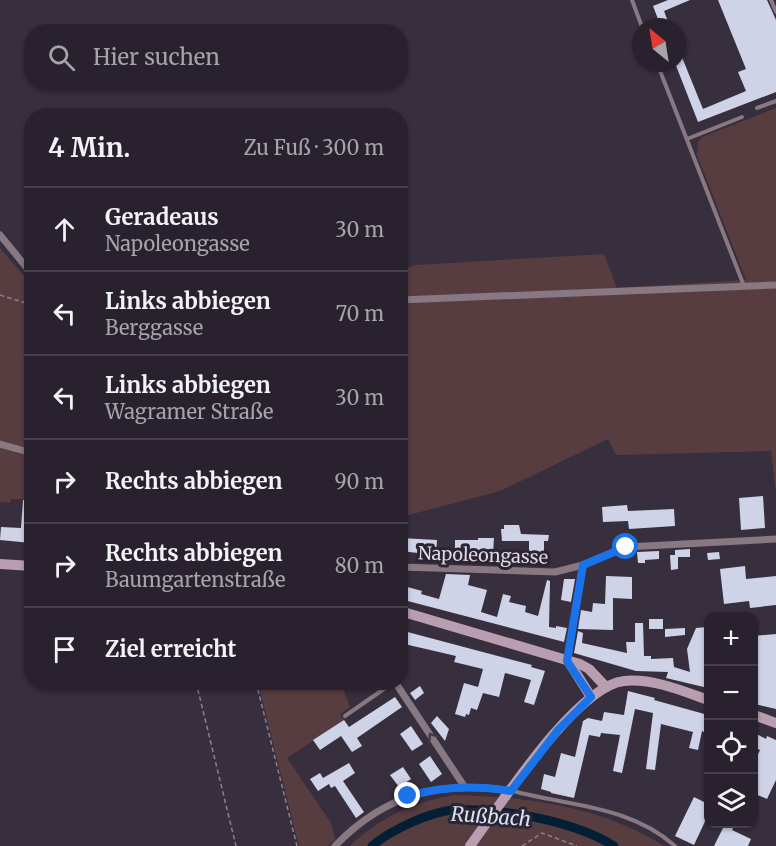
<!DOCTYPE html>
<html lang="de">
<head>
<meta charset="utf-8">
<style>
	body { margin:0; font-family:Merriweather,serif; background:#352f3a; color:#f1f3f6 }
	.controls { position:absolute; right:18px; bottom:18px; display:grid; overflow:hidden; border-radius:12px; box-shadow:0 2px 4px #0004 }
	.controls button { width:54px; height:54px; display:grid; place-items:center; padding:0; border:0; border-bottom:2px solid #453f4a; background:#29222e; color:#f1f3f6; font:30px sans-serif }
	.compass { position:absolute; left:632px; top:18px; width:54px; height:54px; border-radius:50%; background:#29222e; box-shadow:0 2px 4px #0004; rotate:330deg }
	.stop { position:absolute; width:18px; height:18px; margin:-14px; border:4px solid #1a73e8; border-radius:50%; background:#fff }
	.stop.end { background:#1a73e8; border-color:#fff; box-shadow:0 2px 6px #0008 }
	.list { margin:0; padding:0; list-style:none }
	h2 { display:flex; justify-content:space-between; align-items:center; height:78px; margin:0; padding:0 24px; font-size:26px }
	h2 small { font-size:20px; font-weight:400; color:#a5a4aa }
	.list li { display:grid; grid-template-columns:39px 1fr auto; gap:18px; align-items:center; box-sizing:border-box; height:84px; padding:0 24px; border-top:2px solid #453f4a }
	.list b { display:block; font-size:22px; white-space:nowrap }
	.list p { margin:0; font-size:20px; white-space:nowrap; color:#a5a4aa }
	.list em { font-size:20px; font-style:normal; color:#a5a4aa }
	.icon { flex:none; width:33px; height:33px; fill:none; stroke:currentColor; stroke-width:2; stroke-linecap:round; stroke-linejoin:round }
	.map { position:relative; flex:none; width:776px; height:846px; overflow:hidden }
	.search { position:absolute; background:#29222e; box-shadow:0 2px 4px #0004; left:24px; top:24px; width:384px; height:66px; display:flex; align-items:center; gap:15px; box-sizing:border-box; padding:0 21px; border-radius:24px; color:#a5a4aa; font-size:22px }
	.panel { position:absolute; background:#29222e; box-shadow:0 2px 4px #0004; left:24px; top:108px; width:384px; height:582px; border-radius:24px }
	.map>svg:first-child { display:block }
</style>
</head>
<body>
<div class="map">
<svg width="776" height="846" viewBox="0 0 776 846">
	<rect width="100%" height="100%" fill="#372e3e"/>
	<g fill="#583d40">
		<polygon points="776,108 776,493 771,451 616,455 608,439 500,491 401,517 401,270 416,265 604,254 617,288 746,280 697,155 698,142 702,137"/>
		<polygon points="0,248 32,285 31,351 23,359 31,369 31,500 11,499 10,503 0,502"/>
		<polygon points="258,683 341,683 350,707 340,714 344,720 287,758 331,823 335,839 328,846 299,846"/>
		<path d="M454,795C528,797 600,806 664,846H350C380,817 414,802 454,795Z"/>
	</g>
	<g fill="none" stroke-linecap="round" stroke-linejoin="round">
		<path stroke="#031f35" stroke-width="9" d="M372,846C389,831 431,811 455,810C503,808 574,821 614,846"/>
	</g>
	<g fill="#cfd3e8">
		<polygon points="668,0 690,0 664,11 670,27 661,27 653,6"/>
		<polygon points="718,0 767,0 776,20 776,92 698,122 675,63 677,63 677,45 703,109 746,91 738,72 746,69"/>
		<polygon points="763,496 765,528 741,530 739,498"/>
		<polygon points="23,500 32,500 31,543 0,540 1,527 21,528"/>
		<polygon points="627,505 628,511 674,509 675,526 629,529 628,521 603,522 602,507"/>
		<polygon points="504,525 519,525 521,534 549,535 548,541 544,541 544,553 529,552 529,541 502,541 501,529 504,529"/>
		<polygon points="400,538 437,540 436,555 400,551"/>
		<polygon points="478,538 494,538 493,553 455,554 455,540 478,540"/>
		<polygon points="690,549 690,557 678,557 678,569 671,570 670,555 675,555 675,550"/>
		<polygon points="659,551 659,559 645,560 645,563 638,563 637,552"/>
		<polygon points="719,552 720,559 708,560 707,553"/>
		<polygon points="745,566 746,579 776,576 776,605 750,608 749,601 724,604 720,569"/>
		<polygon points="446,574 470,575 468,585 487,590 481,612 497,617 503,594 511,596 509,602 526,606 525,612 538,616 547,580 550,581 549,627 556,628 556,626 567,628 564,642 400,599 400,585 422,591 421,594 439,599"/>
		<polygon points="606,576 632,577 632,599 613,598 613,630 578,629 581,610 592,612 593,603 605,604"/>
		<polygon points="564,579 575,579 571,602 561,600"/>
		<rect x="649" y="619" width="14" height="10"/>
		<polygon points="635,623 643,623 644,656 651,656 651,659 673,658 674,667 690,672 687,649 696,628 707,627 708,630 708,688 666,678 668,672 636,671 574,653 578,631 583,633 582,643 627,653 626,642 635,642"/>
		<polygon points="685,628 685,635 665,637 665,629"/>
		<polygon points="400,630 532,665 531,667 545,671 534,705 524,702 531,680 505,673 499,697 483,693 477,710 471,708 469,715 466,714 465,717 455,714 464,683 478,687 483,669 454,662 456,656 400,643"/>
		<polygon points="776,634 776,709 755,704 753,701 753,636"/>
		<polygon points="420,686 424,693 415,700 410,693"/>
		<polygon points="628,691 655,698 654,700 708,715 708,734 702,731 698,750 689,748 693,732 661,724 655,770 646,769 653,713 635,709 622,773 613,771 620,735 601,733 600,737 589,735 574,798 551,793 551,792 541,789 544,774 555,777 561,753 575,757 583,721 588,718 602,721 604,712 624,715"/>
		<polygon points="395,697 402,707 357,738 362,746 352,752 341,736 320,750 313,740 344,720 349,727"/>
		<polygon points="437,716 449,729 445,741 431,723"/>
		<polygon points="411,726 423,744 412,751 400,734"/>
		<polygon points="753,732 766,739 767,736 776,740 776,780 767,799 753,793 753,765 760,750 753,747"/>
		<polygon points="430,756 442,774 431,782 419,764"/>
		<polygon points="349,763 355,773 343,781 364,812 356,818 335,786 331,788 329,784 318,791 310,779 320,773 323,778"/>
		<polygon points="403,767 411,779 399,787 390,775"/>
		<polygon points="694,797 708,804 708,815 694,845 675,836"/>
		<polygon points="725,824 735,824 732,830 751,839 748,846 714,846"/>
	</g>
	<g fill="none" stroke-linecap="round" stroke-linejoin="round">
		<g stroke="#89828f" stroke-width="1.5" stroke-dasharray="4.5 3" stroke-linecap="butt">
			<polyline points="0,295 32,305"/>
			<polyline points="196,682 236,846"/>
			<polyline points="256,682 297,846"/>
			<polyline points="522,846 542,833 577,846"/>
		</g>
		<g stroke="#877881" stroke-width="4">
			<polyline points="632,0 642,27"/>
			<polyline points="771,0 776,12"/>
			<polyline points="657,63 744,286"/>
			<polyline points="757,108 776,101"/>
			<polyline points="687,139 742,117"/>
			<polyline points="345,716 394,682"/>
			<path d="M513,791C568,806 629,805 675,846"/>
		</g>
		<g stroke="#877881" stroke-width="7">
			<polyline points="0,235 32,274"/>
			<polyline points="400,300 776,285"/>
			<polyline points="0,444 32,453"/>
			<polyline points="400,567 555,572 583,565 626,547 776,539"/>
			<polyline points="567,661 583,565"/>
			<polyline points="395,682 464,786"/>
			<path d="M335,846C385,794 441,780 511,791"/>
		</g>
		<g stroke="#b89eae" stroke-width="10">
			<polyline points="0,564 32,566"/>
			<polyline points="400,611 580,664 589,669 606,687"/>
			<polyline points="569,662 591,697"/>
			<polyline points="754,715 776,723"/>
			<path d="M470,846C499,807 576,686 624,681C652,678 683,691 708,700"/>
		</g>
	</g>
	<defs><path id="oneway-chevron" d="M-2-3.5L2.5 0L-2 3.5" fill="none" stroke-width="1.6" stroke-linecap="round" stroke-linejoin="round" transform="scale(1.5)"/></defs>
	<use stroke="#443946" href="#oneway-chevron" transform="translate(432 737) rotate(-124)"/>
	<g fill="none" stroke-linecap="round" stroke-linejoin="round">
		<path stroke="#1a73e8" stroke-width="8" d="M408,796C443,786 475,785 511,791L558,730L591,697L567,661L583,565L626,547"/>
	</g>
	<g text-anchor="middle" dominant-baseline="central" stroke-width="6" stroke-linejoin="round" paint-order="stroke">
		<g font-size="18" fill="#ded9e3" stroke="#2d2433">
			<text transform="translate(483 555) rotate(2)">Napoleongasse</text>
		</g>
		<g font-size="20" font-style="italic" fill="#d2e6f9" stroke="#2d2433">
			<text transform="translate(491 816) rotate(4)">Rußbach</text>
		</g>
	</g>
</svg>
<div class="controls">
<button>+</button>
<button>−</button>
<button><svg class="icon" aria-label="locate" viewBox="0 0 24 24"><circle cx="12" cy="12" r="6"/><path d="M12 2v4M12 18v4M2 12h4M18 12h4"/></svg></button>
<button><svg class="icon" aria-label="layers" viewBox="0 0 24 24"><path d="M12 4l9 5-9 5-9-5zM3 14l9 5 9-5"/></svg></button>
</div>
<svg class="compass" viewBox="-18 -18 36 36"><path d="M0-13l5 13h-10z" fill="#e53935"/><path d="M0 13l5-13h-10z" fill="#a5a4aa"/></svg>
<div class="stop" style="left:626px;top:547px"></div>
<div class="stop end" style="left:408px;top:796px"></div>
<div class="search"><svg class="icon" aria-label="search" viewBox="0 0 24 24"><circle cx="10" cy="10" r="6"/><path d="M15 15l6 6"/></svg>Hier suchen</div>
<section class="panel">
<h2>4 Min.<small>Zu Fuß · 300 m</small></h2>
<ul class="list">
<li><svg class="icon" aria-label="ahead" viewBox="0 0 24 24"><path d="M12 20V5M6 11l6-6 6 6"/></svg><div><b>Geradeaus</b><p>Napoleongasse</p></div><em>30 m</em></li>
<li><svg class="icon" aria-label="left" viewBox="0 0 24 24"><path d="M17 20v-9H6M10 6l-5 5 5 5"/></svg><div><b>Links abbiegen</b><p>Berggasse</p></div><em>70 m</em></li>
<li><svg class="icon" aria-label="left" viewBox="0 0 24 24"><path d="M17 20v-9H6M10 6l-5 5 5 5"/></svg><div><b>Links abbiegen</b><p>Wagramer Straße</p></div><em>30 m</em></li>
<li><svg class="icon" aria-label="right" viewBox="0 0 24 24"><path d="M7 20v-9h11M14 6l5 5-5 5"/></svg><div><b>Rechts abbiegen</b></div><em>90 m</em></li>
<li><svg class="icon" aria-label="right" viewBox="0 0 24 24"><path d="M7 20v-9h11M14 6l5 5-5 5"/></svg><div><b>Rechts abbiegen</b><p>Baumgartenstraße</p></div><em>80 m</em></li>
<li><svg class="icon" aria-label="arrive" viewBox="0 0 24 24"><path d="M6 21V4h12l-3 4 3 4H6"/></svg><div><b>Ziel erreicht</b></div></li>
</ul>
</section>
</div>
</body>
</html>
